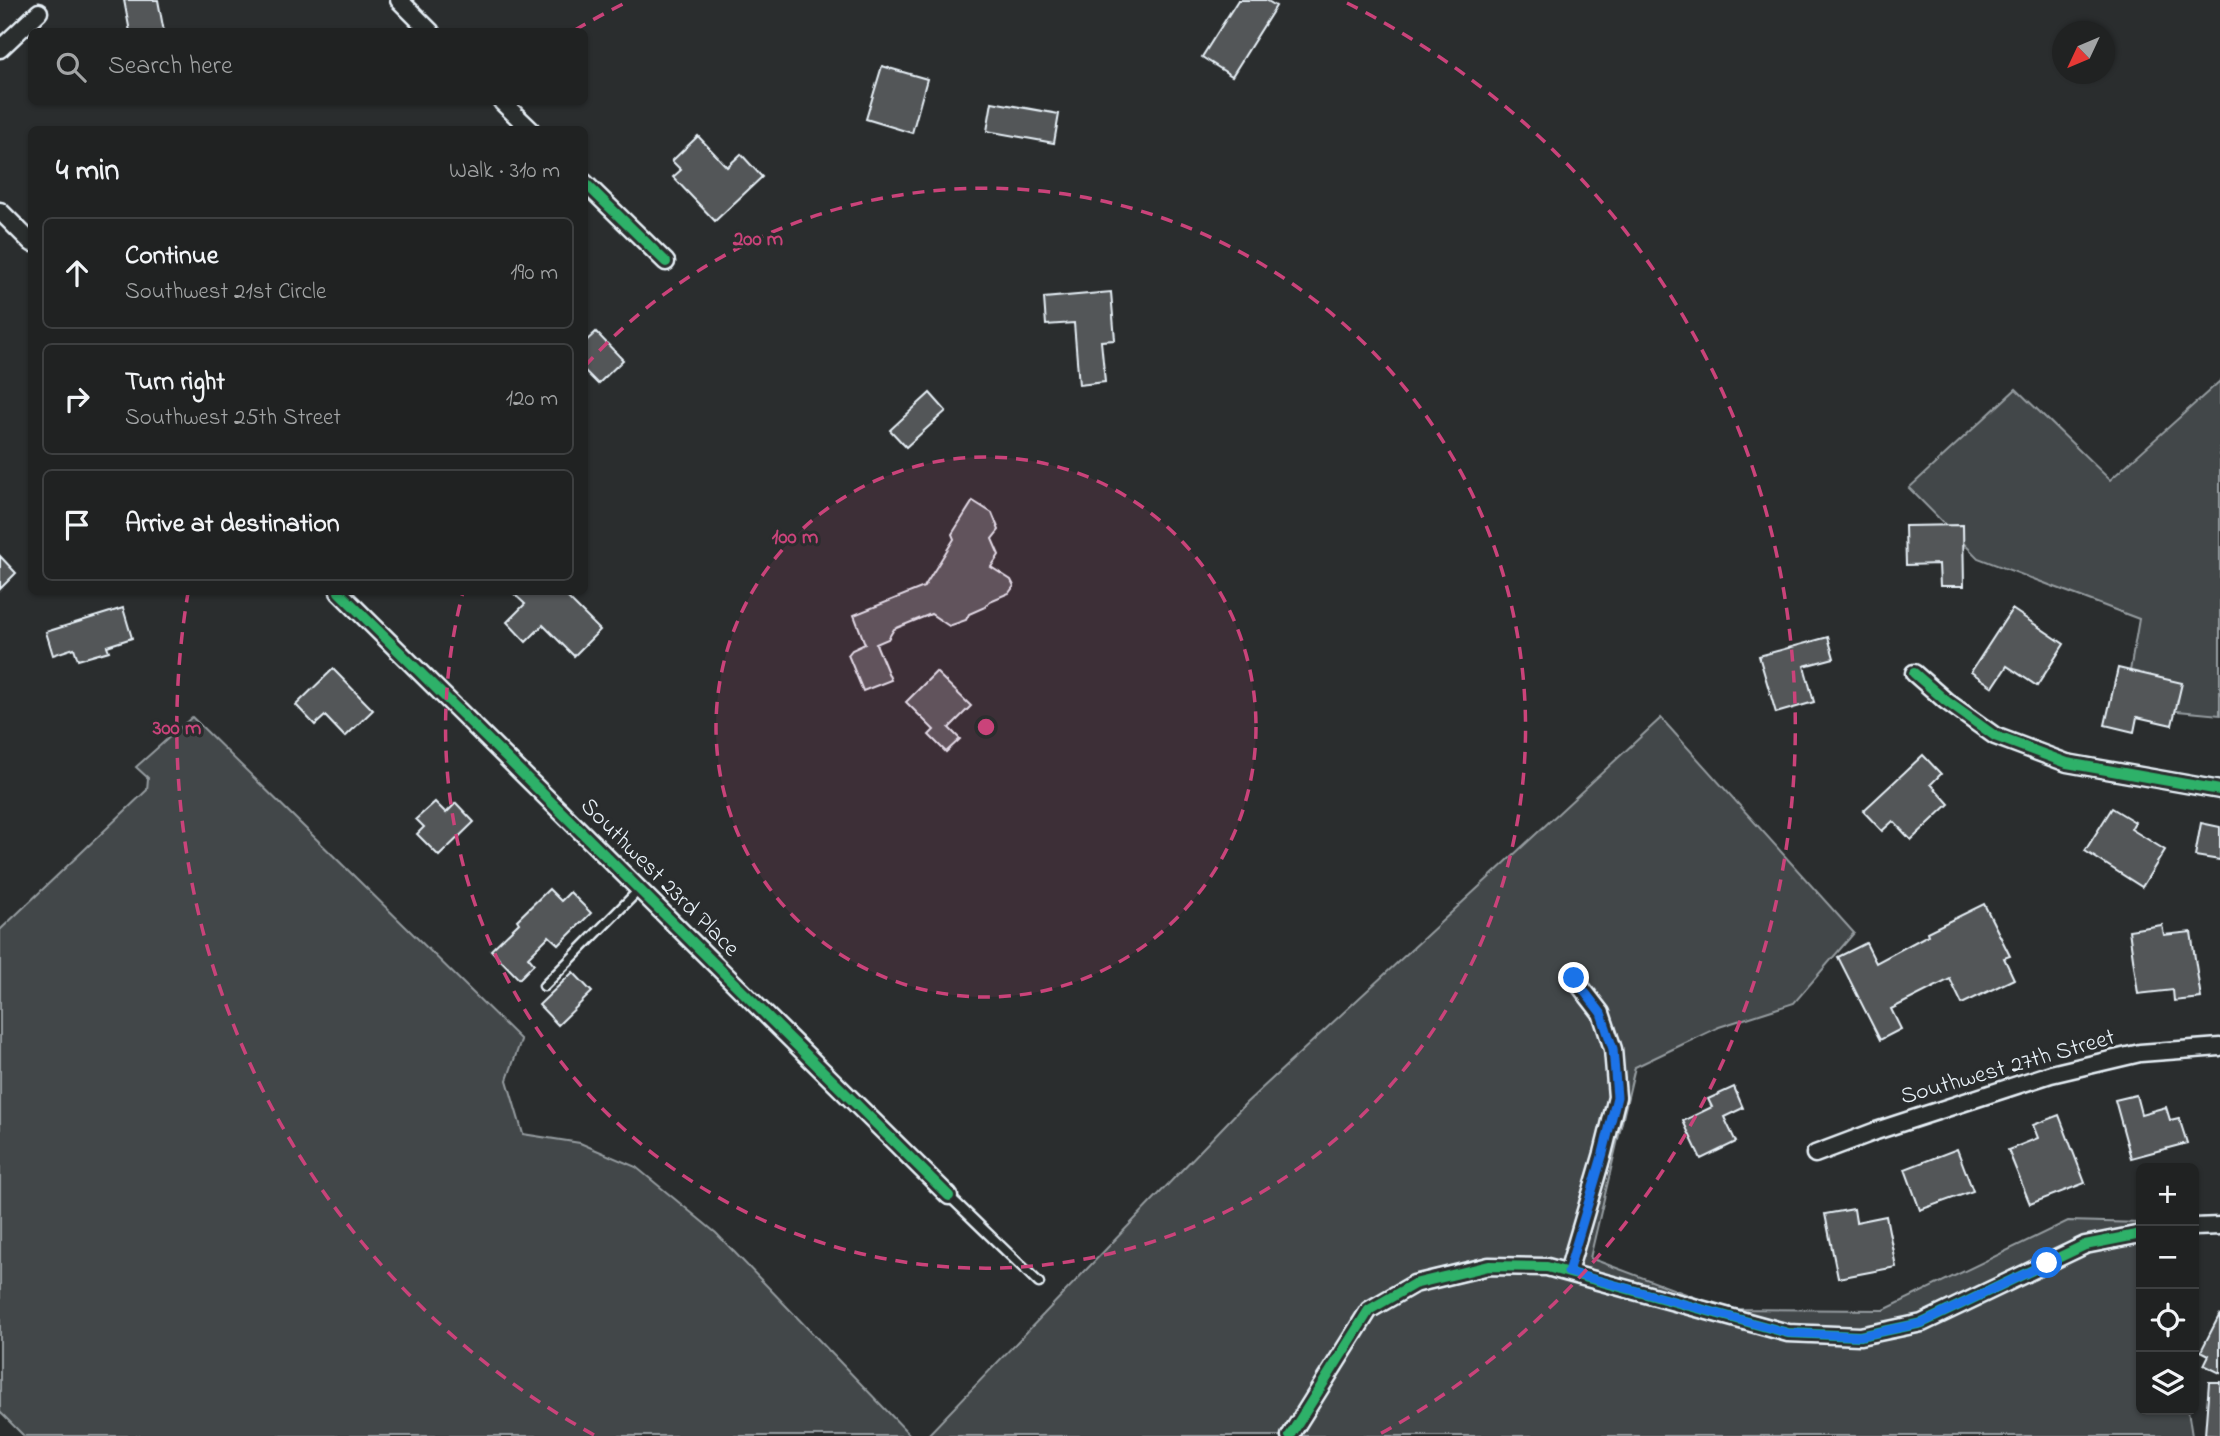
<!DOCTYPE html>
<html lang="en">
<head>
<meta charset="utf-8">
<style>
	body { margin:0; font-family:"Indie Flower",sans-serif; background:#282a2a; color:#f1f3f6 }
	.controls { position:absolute; right:21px; bottom:21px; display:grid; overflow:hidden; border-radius:10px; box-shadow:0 2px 5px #0004 }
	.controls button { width:63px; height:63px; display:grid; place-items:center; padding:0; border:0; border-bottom:2px solid #3d3f40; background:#202222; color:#f1f3f6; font:35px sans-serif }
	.compass { position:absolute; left:2052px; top:21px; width:63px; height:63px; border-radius:50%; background:#202222; box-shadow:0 2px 5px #0004; rotate:226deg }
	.stop { position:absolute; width:21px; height:21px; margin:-16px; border:5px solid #1a73e8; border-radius:50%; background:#fff }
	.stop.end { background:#1a73e8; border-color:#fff; box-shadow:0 2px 7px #0008 }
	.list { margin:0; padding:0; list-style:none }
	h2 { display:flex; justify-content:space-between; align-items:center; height:91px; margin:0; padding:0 28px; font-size:30px }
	h2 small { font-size:23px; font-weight:400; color:#a2a4a5 }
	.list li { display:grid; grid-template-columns:46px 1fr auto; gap:21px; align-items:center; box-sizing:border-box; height:112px; margin:0 14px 14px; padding:0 14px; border:2px solid #3d3f40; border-radius:10px }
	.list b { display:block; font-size:26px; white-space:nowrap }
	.list p { margin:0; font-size:23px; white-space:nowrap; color:#a2a4a5 }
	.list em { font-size:23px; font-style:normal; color:#a2a4a5 }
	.icon { flex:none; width:38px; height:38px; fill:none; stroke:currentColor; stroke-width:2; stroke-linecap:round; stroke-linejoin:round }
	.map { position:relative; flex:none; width:2220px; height:1436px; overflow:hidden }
	.search { position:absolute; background:#202222; box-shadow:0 2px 5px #0004; left:28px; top:28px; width:560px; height:77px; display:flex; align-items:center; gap:18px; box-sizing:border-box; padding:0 24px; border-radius:10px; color:#a2a4a5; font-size:26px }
	.panel { position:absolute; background:#202222; box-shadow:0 2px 5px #0004; left:28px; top:126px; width:560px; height:469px; border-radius:10px }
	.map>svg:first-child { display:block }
</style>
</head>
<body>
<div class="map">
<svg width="2220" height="1436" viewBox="0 0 2220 1436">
	<rect width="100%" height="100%" fill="#2a2d2e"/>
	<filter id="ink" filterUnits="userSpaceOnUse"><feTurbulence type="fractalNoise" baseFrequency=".0143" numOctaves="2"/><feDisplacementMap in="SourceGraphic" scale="14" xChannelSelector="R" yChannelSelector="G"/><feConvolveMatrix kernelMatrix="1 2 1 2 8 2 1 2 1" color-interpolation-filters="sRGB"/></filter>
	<g filter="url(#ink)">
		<g fill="#424648" stroke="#959ca0" stroke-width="2">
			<polygon points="2220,381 2220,715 2124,706 2139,619 1978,558 1909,488 2016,389 2110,480"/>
			<polygon points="192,717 521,1040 507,1080 523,1134 580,1143 636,1167 716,1233 911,1436 24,1436 0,1412 0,930 147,790 148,778 136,767"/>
			<polygon points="1661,718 1854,933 1794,1003 1719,1027 1635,1067 1590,1258 1726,1309 1884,1310 2068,1221 2141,1223 2141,1410 2188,1410 2192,1436 927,1436 1246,1103"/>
		</g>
		<g fill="#535759" stroke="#e8f1f8" stroke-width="2">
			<polygon points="124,0 158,0 164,32 130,32"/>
			<polygon points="1238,0 1266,0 1276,6 1232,76 1202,57"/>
			<polygon points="882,66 927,79 912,133 866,119"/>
			<polygon points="992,102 1059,114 1054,143 987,131"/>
			<polygon points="698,136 727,167 741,154 762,177 715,221 673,177 681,170 672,161"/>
			<polygon points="1111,292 1115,340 1101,341 1105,382 1079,385 1074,323 1046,325 1044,298"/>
			<polygon points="596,332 623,360 598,384 584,370 584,343"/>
			<polygon points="930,393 946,411 906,447 890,430"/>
			<polygon points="973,501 992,513 999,530 992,539 999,555 991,567 1011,580 1014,586 1009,593 990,601 985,607 969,614 966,620 949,626 931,614 894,629 888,639 876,644 891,680 863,691 848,655 852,650 865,644 854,615 924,587 954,539 952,534"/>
			<polygon points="1963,525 1964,586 1940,586 1939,564 1906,565 1905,526"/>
			<polygon points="0,556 16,573 0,589"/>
			<polygon points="512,592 562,592 600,630 574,656 543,625 526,642 507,622 525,604"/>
			<polygon points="123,608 132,638 107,646 109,651 78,660 74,648 53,655 46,632"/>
			<polygon points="2012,609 2064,644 2037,686 2007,666 1993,687 1971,672"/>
			<polygon points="1828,637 1834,658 1804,666 1814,702 1776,713 1759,656"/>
			<polygon points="2118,668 2182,683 2172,725 2137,717 2134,732 2105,725"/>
			<polygon points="333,669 373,710 345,737 325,716 315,725 296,705"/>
			<polygon points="936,672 971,706 949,728 960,739 946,752 929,735 934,730 906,702"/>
			<polygon points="1923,755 1941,774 1931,784 1949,804 1911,840 1893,821 1882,831 1863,811"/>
			<polygon points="435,802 446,813 456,803 474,822 439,856 417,834 424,827 416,819"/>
			<polygon points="2112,808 2135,822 2131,829 2165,850 2142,887 2085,851"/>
			<polygon points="2201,823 2220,827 2220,860 2195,856"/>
			<polygon points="549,889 561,901 570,892 591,913 559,945 549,936 528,957 534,964 519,979 491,950 519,923 517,920"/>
			<polygon points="1984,904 2010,956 2004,958 2014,979 1962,1004 1950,979 1891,1009 1901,1029 1880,1040 1838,957 1866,943 1876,963 1928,935 1927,932"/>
			<polygon points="2162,925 2164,935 2191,932 2201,998 2174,1001 2173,990 2138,994 2129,930"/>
			<polygon points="573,972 592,992 558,1025 539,1005"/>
			<polygon points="1734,1087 1743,1108 1724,1117 1736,1142 1701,1159 1683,1121 1712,1107 1708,1099"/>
			<polygon points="2136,1095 2141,1114 2166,1107 2170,1120 2179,1118 2187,1143 2131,1158 2115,1100"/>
			<polygon points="2059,1115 2085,1183 2030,1204 2008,1150 2038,1138 2033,1125"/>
			<polygon points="1957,1149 1973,1191 1920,1210 1905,1169"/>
			<polygon points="1854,1209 1856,1222 1886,1216 1896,1267 1838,1278 1825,1214"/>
			<polygon points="2220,1314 2220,1373 2204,1365 2209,1355 2201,1351"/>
			<polygon points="2209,1382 2220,1382 2220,1436 2205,1435"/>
		</g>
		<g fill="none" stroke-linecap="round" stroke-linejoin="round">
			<defs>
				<g id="service">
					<polyline points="544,986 640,889"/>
					<polyline points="949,1196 1039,1283"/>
				</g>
				<g id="minor">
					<polyline points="399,0 431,32"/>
					<polyline points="0,49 39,12"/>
					<polyline points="502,102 531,130"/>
					<polyline points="584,182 666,262"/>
					<polyline points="0,211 32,243"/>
					<polyline points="339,592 949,1196"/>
					<polyline points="1914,673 1946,701 1995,736 2067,763 2220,790"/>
					<polyline points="1815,1154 1876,1131 2051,1074 2140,1053 2220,1047"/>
					<polyline points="2194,1227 2220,1226"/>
					<polyline points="1568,1272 1603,1153 1617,1097 1613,1049 1601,1013 1574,978"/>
					<polyline points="1290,1436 1369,1310 1414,1284 1489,1266 1547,1267 1788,1333 1860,1336 1922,1323 2085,1245 2141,1234"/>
				</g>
			</defs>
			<use href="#service" stroke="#e8f1f8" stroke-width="13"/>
			<use href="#minor" stroke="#e8f1f8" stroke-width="21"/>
			<use href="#service" stroke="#2a2d2e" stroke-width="8"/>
			<use href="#minor" stroke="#2a2d2e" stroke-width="16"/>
			<defs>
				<g id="cycleway">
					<polyline points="584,182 666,262"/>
					<polyline points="339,592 949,1196"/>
					<polyline points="1914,673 1946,701 1995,736 2067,763 2220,790"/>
					<polyline points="1290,1436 1369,1310 1414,1284 1489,1266 1547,1267 1788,1333 1860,1336 1922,1323 2085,1245 2141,1234"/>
				</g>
			</defs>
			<use href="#cycleway" stroke="#2a2d2e" stroke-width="15"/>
			<use href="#cycleway" stroke="#2db169" stroke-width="10"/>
		</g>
	</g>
	<g fill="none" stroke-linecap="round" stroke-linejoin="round" filter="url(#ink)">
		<polyline stroke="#1a73e8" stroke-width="9" points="1574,978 1601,1013 1613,1049 1617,1097 1603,1153 1568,1272 1788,1333 1860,1336 1922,1323 2047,1263"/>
	</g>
	<circle cx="986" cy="727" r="270" fill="#ca437a" fill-opacity=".12"/>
	<g fill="none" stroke="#ca437a" stroke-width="3.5" stroke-dasharray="12 9">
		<circle cx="986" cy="727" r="270"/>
		<path d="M585 366A540 540 0 1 1 463 592"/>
		<path d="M594 1435A809 809 0 0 1 188 593M575 30A809 809 0 0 1 625 3M1347 3A809 809 0 0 1 1378 1435"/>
	</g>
	<g text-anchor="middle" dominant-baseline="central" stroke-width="6" stroke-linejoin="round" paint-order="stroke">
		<g font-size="24" fill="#e8f1f8" stroke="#2a2d2e">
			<text transform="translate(659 878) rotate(45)">Southwest 23rd Place</text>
			<text transform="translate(2008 1068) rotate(-16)">Southwest 27th Street</text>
		</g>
	</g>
	<circle cx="986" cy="727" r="10" fill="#ca437a" stroke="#2a2d2e" stroke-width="3.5"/>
	<g font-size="21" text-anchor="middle" font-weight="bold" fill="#ca437a" stroke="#2a2d2e" stroke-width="6" stroke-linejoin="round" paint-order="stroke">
		<text x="758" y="245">200 m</text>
		<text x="795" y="543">100 m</text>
		<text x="177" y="734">300 m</text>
	</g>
</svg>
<div class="controls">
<button>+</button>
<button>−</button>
<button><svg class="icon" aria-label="locate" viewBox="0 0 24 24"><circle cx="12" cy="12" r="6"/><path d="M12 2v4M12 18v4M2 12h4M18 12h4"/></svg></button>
<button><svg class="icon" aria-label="layers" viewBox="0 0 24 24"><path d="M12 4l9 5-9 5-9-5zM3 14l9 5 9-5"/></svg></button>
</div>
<svg class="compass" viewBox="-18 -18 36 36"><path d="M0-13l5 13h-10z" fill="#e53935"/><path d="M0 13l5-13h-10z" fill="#a2a4a5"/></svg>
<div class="stop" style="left:2047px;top:1263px"></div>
<div class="stop end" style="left:1574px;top:978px"></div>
<div class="search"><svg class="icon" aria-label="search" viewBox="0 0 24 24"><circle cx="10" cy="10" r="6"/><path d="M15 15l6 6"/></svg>Search here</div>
<section class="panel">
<h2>4 min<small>Walk · 310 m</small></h2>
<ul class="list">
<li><svg class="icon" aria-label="ahead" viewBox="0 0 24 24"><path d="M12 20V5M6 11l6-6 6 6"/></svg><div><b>Continue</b><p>Southwest 21st Circle</p></div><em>190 m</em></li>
<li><svg class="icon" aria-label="right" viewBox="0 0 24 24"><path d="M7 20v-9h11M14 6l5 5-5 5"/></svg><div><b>Turn right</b><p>Southwest 25th Street</p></div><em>120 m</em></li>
<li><svg class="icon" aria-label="arrive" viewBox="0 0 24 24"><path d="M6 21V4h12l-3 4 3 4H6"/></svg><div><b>Arrive at destination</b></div></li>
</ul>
</section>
</div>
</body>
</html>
